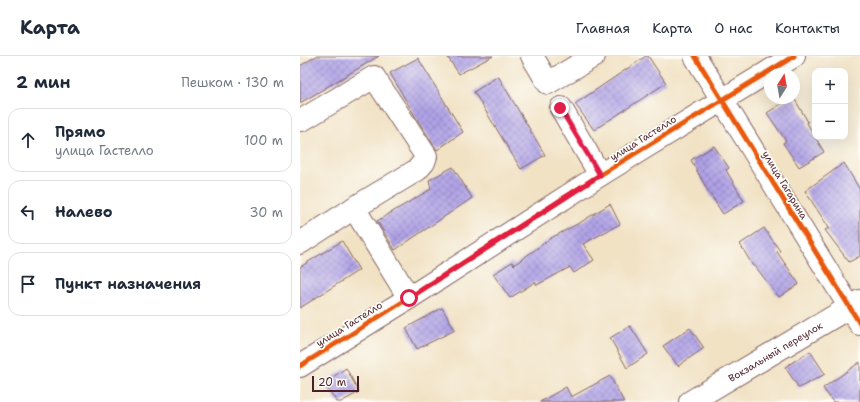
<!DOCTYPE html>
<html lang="ru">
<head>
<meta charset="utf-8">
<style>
	body { margin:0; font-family:"Shantell Sans",sans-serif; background:#f6f6f7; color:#1f2937 }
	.controls { position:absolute; right:12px; top:12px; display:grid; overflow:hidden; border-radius:8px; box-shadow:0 4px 16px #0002 }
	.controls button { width:36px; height:36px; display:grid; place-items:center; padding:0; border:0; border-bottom:1px solid #e0e1e3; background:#fff; color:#1f2937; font:20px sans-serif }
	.compass { position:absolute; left:464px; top:12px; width:36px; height:36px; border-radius:50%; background:#fff; box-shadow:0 4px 16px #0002; rotate:11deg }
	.scale { position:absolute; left:12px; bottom:10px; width:47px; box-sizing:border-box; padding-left:4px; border:2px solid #4a1f2b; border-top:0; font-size:11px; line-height:14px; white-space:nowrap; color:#4a1f2b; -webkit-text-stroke:3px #fdfcf7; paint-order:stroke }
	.stop { position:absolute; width:12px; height:12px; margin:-9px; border:3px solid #e11d48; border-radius:50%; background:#fff }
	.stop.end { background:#e11d48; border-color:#fff; box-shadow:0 1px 4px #0008 }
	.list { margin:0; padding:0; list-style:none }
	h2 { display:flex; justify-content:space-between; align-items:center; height:52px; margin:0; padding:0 16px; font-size:17px }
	h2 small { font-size:13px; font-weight:400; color:#747a83 }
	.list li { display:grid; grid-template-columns:26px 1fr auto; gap:12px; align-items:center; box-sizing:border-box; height:64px; margin:0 8px 8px; padding:0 8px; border:1px solid #e0e1e3; border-radius:12px }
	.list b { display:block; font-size:15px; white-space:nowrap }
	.list p { margin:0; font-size:13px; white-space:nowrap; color:#747a83 }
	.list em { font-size:13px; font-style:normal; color:#747a83 }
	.icon { flex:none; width:22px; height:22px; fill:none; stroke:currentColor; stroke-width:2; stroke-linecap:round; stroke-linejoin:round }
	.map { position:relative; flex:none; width:560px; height:346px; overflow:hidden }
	header { display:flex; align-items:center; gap:24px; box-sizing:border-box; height:56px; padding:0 20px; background:#fff; border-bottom:1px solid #e0e1e3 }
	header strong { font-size:19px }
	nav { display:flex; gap:22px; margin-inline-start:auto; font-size:14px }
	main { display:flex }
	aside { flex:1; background:#fff }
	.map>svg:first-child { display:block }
</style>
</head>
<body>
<header>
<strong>Карта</strong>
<nav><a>Главная</a><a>Карта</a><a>О нас</a><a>Контакты</a></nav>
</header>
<main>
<aside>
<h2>2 мин<small>Пешком · 130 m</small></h2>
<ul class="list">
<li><svg class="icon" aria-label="ahead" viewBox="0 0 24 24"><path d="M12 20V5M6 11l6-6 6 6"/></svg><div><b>Прямо</b><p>улица Гастелло</p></div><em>100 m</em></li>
<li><svg class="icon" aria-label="left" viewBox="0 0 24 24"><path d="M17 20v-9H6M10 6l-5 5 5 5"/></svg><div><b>Налево</b></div><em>30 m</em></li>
<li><svg class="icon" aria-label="arrive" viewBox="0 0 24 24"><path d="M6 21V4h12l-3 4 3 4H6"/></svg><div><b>Пункт назначения</b></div></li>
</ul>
</aside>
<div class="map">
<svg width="560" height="346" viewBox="0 0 560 346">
	<defs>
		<pattern id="building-cross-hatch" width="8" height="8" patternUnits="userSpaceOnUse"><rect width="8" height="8" fill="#b0a3e7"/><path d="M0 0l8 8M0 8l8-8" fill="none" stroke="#9184bb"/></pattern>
	</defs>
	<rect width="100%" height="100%" fill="#fdfcf7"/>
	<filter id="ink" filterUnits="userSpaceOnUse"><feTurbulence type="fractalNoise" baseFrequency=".025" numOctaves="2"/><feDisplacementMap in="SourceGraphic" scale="8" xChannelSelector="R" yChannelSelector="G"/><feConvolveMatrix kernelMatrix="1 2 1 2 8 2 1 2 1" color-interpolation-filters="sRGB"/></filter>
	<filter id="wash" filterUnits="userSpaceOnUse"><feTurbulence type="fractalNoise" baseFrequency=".012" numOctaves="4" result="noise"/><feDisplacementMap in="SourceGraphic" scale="16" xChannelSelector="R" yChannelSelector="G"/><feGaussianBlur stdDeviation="0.9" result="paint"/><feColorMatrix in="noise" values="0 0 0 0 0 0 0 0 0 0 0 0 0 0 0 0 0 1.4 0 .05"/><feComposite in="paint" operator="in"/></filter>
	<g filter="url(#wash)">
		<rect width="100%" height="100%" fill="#f1e2c4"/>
		<g id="blocks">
			<g fill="url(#building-cross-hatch)">
				<polygon points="16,0 79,0 0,47 0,10"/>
				<polygon points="147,0 193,0 159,18"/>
				<polygon points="346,0 348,0 366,27 294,74 275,48"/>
				<polygon points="118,2 163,76 137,94 115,60 90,17"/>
				<polygon points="198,20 245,99 221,113 174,36"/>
				<polygon points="490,42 494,42 508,66 507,67 524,96 499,111 483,87 486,85 467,57"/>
				<polygon points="414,90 429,112 426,114 444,145 423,158 408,135 391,104"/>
				<polygon points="544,107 560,134 560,200 549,206 525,174 529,172 505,135"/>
				<polygon points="153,111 172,142 95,194 77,165 131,133 129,124"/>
				<polygon points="310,148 320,168 283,188 294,204 274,217 270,211 237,229 235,226 210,242 193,218 212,206 214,209 251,182 281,166"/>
				<polygon points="464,172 480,195 477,196 499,228 479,241 455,210 453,210 440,188"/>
				<polygon points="42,185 59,214 0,252 0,211"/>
				<polygon points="142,252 155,274 117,293 106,272"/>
				<polygon points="330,270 348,298 327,312 310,282"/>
				<polygon points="390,272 404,292 378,310 363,290"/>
				<polygon points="510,295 525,318 499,332 485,311"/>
				<polygon points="560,306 560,346 533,346 523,332"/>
				<polygon points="46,312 59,336 41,346 37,346 24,327"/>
				<polygon points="310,320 324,346 240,346 266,331 271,341"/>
			</g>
		</g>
	</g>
	<g filter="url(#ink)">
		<use href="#blocks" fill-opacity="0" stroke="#846361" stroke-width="1"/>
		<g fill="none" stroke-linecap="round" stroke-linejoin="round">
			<defs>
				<g id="minor">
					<polyline points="232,0 248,27 294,0"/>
					<polyline points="395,0 560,268"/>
					<polyline points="261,52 300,119"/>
					<polyline points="54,152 109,242"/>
					<polyline points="0,187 54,152 117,114 124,106 126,100 74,21 2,64"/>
					<polyline points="0,310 109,242 300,119 494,0"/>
					<path id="s1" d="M390,346L560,245"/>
				</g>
			</defs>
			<use href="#minor" stroke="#846361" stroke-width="24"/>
			<use href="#minor" stroke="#fff" stroke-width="22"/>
			<defs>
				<g id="cycleway">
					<polyline points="395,0 560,268"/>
					<polyline points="0,310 109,242 300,119 494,0"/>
				</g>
			</defs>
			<use href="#cycleway" stroke="#fdfcf7" stroke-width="8"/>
			<use href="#cycleway" stroke="#e8590c" stroke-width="5"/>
		</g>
	</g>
	<g fill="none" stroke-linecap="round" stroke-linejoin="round" filter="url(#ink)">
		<polyline stroke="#e11d48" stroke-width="5" points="109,242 300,119 260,52"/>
	</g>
	<g text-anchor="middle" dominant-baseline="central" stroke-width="3.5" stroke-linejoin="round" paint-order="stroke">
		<g font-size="10" fill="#4a1f2b" stroke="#fdfcf7">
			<text transform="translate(343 82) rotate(-32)">улица Гастелло</text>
			<text transform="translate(485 129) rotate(59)">улица Гагарина</text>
			<text transform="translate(49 268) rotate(-32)">улица Гастелло</text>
			<text stroke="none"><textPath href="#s1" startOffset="99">Вокзальный переулок</textPath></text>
		</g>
	</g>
</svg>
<div class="controls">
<button>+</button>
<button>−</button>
</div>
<svg class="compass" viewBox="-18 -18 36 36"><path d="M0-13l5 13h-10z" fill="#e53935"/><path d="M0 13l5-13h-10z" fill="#747a83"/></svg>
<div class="scale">20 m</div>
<div class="stop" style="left:109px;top:242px"></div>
<div class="stop end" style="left:260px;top:52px"></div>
</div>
</main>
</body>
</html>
